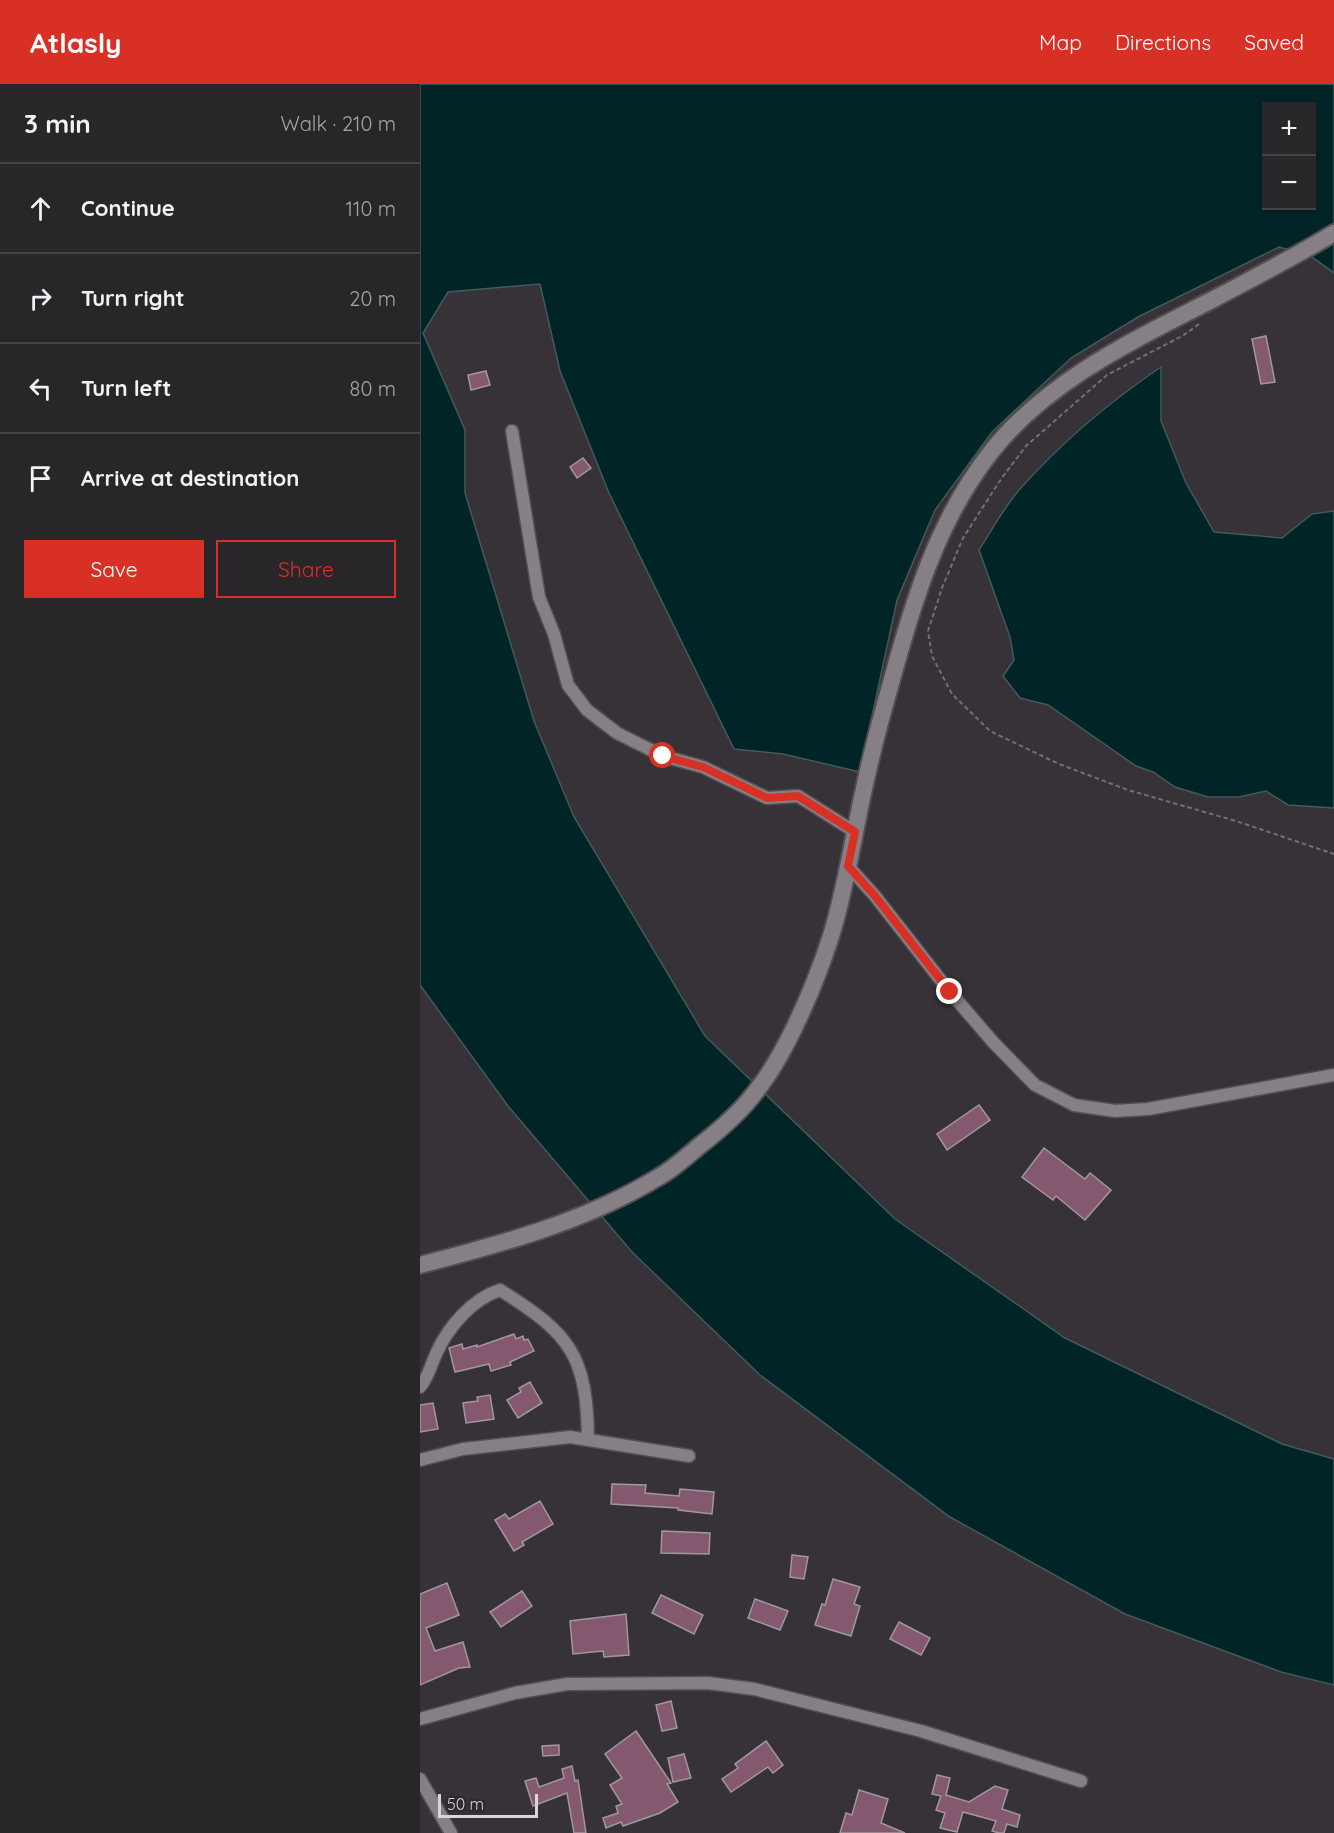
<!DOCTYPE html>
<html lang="en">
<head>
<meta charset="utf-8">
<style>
	body { margin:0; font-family:Quicksand,sans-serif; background:#353235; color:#f1f3f6 }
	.controls { position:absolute; right:18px; top:18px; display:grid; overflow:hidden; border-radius:0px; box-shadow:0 2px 4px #0004 }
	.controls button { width:54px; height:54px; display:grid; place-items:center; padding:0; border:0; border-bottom:2px solid #454346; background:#292629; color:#f1f3f6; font:30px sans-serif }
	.scale { position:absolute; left:18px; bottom:15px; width:100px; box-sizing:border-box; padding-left:6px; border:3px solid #d9d6d9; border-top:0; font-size:16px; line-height:21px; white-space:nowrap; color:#d9d6d9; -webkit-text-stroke:4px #2d282d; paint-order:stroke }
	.stop { position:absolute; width:18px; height:18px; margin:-14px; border:4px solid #d93025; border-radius:50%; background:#fff }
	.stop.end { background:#d93025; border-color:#fff; box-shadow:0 2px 6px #0008 }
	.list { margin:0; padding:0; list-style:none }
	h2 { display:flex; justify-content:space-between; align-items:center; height:78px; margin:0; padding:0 24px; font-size:26px }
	h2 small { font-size:20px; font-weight:400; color:#a5a5a8 }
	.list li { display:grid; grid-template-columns:39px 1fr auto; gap:18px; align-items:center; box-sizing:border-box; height:90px; padding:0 24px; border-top:2px solid #454346 }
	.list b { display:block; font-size:22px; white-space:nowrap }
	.list em { font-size:20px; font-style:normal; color:#a5a5a8 }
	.actions { display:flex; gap:12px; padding:18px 24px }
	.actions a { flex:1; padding:14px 0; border:2px solid #d93025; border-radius:0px; text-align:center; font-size:21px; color:#d93025 }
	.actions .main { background:#d93025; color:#fff }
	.icon { flex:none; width:33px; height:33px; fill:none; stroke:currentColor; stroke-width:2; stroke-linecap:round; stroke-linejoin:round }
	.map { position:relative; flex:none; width:914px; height:1749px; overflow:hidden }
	header { display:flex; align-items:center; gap:36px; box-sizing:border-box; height:84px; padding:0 30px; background:#d93025; color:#fff }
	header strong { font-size:28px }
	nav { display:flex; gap:33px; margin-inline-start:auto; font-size:21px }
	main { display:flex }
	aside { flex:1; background:#292629 }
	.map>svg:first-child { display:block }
</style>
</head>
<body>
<header>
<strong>Atlasly</strong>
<nav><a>Map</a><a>Directions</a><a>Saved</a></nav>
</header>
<main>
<aside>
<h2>3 min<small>Walk · 210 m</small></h2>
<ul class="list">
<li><svg class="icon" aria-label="ahead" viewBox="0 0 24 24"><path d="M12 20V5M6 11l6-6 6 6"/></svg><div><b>Continue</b></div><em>110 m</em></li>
<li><svg class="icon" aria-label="right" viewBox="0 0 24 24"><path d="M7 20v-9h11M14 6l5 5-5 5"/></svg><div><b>Turn right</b></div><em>20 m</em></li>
<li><svg class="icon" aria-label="left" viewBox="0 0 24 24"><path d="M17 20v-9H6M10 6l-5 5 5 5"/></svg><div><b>Turn left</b></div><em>80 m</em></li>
<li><svg class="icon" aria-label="arrive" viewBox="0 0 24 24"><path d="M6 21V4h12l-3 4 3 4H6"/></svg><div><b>Arrive at destination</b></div></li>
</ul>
<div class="actions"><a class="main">Save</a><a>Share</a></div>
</aside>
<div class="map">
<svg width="914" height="1749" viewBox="0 0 914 1749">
	<rect width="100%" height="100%" fill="#373237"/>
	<g fill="#012527" stroke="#425a5c" stroke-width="1.5" fill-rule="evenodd">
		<path d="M0,0H914V189L889,171L859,163L718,233L651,274L572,348L515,426L477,516L440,688L363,670L314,665L189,409L140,287L120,200L28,208L3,249L45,346V409L114,637L154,733L285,952L475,1135L645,1254L862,1360L914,1375V1601L861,1588L705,1530L530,1433L340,1291L212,1168L88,1022L0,901ZM846,22H892V122H846Z"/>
		<path d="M741,283V337L766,399L794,448L862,454L892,430L914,427V724L868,721L846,707L819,713H788L755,703L733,688L716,682L628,621L600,614L583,592L594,576L590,553L559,466C572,446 584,423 600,405C642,358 689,318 741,283Z"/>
	</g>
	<g fill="#84586f" stroke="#a0989c" stroke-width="1.5">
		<polygon points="846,252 855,298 841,300 832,255"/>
		<polygon points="66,287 70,301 51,306 48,291"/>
		<polygon points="163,374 171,384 157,394 150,383"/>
		<polygon points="559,1021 570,1036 527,1066 517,1050"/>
		<polygon points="624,1064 665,1095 670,1089 691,1106 665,1136 636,1112 633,1116 602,1093"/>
		<polygon points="94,1250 96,1255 103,1252 104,1256 108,1255 114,1267 90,1278 91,1281 71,1287 69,1280 35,1288 29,1264 42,1260 43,1265 57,1261 57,1263"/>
		<polygon points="110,1298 122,1319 98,1334 87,1316 101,1308 99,1304"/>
		<polygon points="70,1311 74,1335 46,1339 43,1319 58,1317 57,1313"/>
		<polygon points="13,1319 18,1345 0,1348 0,1321"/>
		<polygon points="192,1400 226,1401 225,1409 259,1412 260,1405 294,1408 292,1430 258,1426 258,1424 191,1420"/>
		<polygon points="120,1417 133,1440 102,1458 104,1461 94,1467 75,1436 85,1430 89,1435"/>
		<polygon points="242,1447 290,1449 289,1470 241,1469"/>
		<polygon points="372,1471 388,1473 384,1495 370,1493"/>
		<polygon points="413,1495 440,1503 434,1520 440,1522 431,1552 395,1541 402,1520 405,1521"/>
		<polygon points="27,1499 39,1531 6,1544 15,1567 43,1558 50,1583 39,1584 0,1601 0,1510"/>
		<polygon points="102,1507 112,1522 81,1543 70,1528"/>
		<polygon points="241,1511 283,1531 274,1550 232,1529"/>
		<polygon points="335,1515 368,1527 360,1546 328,1534"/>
		<polygon points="206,1530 209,1571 184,1573 183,1567 153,1570 150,1537"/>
		<polygon points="479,1538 510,1554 501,1571 470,1555"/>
		<polygon points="251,1617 257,1644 242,1647 236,1621"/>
		<polygon points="216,1647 251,1699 247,1700 258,1718 240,1729 203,1742 201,1738 186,1744 183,1734 198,1729 196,1722 202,1720 190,1701 202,1694 185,1670"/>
		<polygon points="346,1657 363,1681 353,1689 348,1683 311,1708 302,1695 318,1684 315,1680"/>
		<polygon points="139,1661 139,1671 123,1672 122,1662"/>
		<polygon points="264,1670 271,1694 253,1698 248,1674"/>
		<polygon points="152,1682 155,1697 158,1696 166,1749 154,1749 147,1709 113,1722 105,1697 116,1694 119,1703 144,1694 142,1685"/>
		<polygon points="517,1691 530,1694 526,1711 549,1718 575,1702 588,1706 582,1725 600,1731 597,1743 587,1740 584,1749 579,1749 572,1747 576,1737 543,1728 537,1748 520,1744 525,1729 516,1726 521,1712 512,1710"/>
		<polygon points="439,1706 468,1715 461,1739 485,1749 420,1749 426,1729 432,1731"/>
	</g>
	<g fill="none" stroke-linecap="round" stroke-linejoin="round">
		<defs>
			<g id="minor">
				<polyline points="92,347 119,513 134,550 148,601 167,626 197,649 243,672 283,683 347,714 378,712 435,748"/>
				<polyline points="428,782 455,812 530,908 573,958 615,1001 654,1021 695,1027 728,1025 914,991"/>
				<path d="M0,1303C8,1294 11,1281 16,1270C28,1243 52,1215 80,1206C151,1250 167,1272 168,1356"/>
				<polyline points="0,1376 43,1365 150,1353 269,1372"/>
				<polyline points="0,1635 95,1609 147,1600 288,1599 334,1605 501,1647 661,1697"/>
				<polyline points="0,1695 31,1749"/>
			</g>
			<path id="secondary" d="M0,1181C81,1160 164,1138 237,1094C252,1086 265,1074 278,1063C300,1046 321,1028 337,1006C367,968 396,899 411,852C425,807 432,760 442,714C450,675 460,637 471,599C493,518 518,435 571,368C627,297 712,257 790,217C832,195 874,173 914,149"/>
		</defs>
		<use href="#minor" stroke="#524f53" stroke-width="15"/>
		<use href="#secondary" stroke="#524f53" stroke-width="20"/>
		<polyline stroke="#746f74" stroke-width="2" stroke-dasharray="4.5 3" stroke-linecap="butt" points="779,240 764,251 687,291 606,362 581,395 543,454 522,504 508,547 512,572 532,610 570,647 639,680 708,706 816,737 914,770"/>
		<use href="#minor" stroke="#868086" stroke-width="12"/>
		<use href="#secondary" stroke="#868086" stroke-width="16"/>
	</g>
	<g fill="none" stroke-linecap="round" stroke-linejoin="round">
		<polyline stroke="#d93025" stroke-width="8" points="243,672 283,683 347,714 378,712 435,748 428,782 455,812 530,908"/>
	</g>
</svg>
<div class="controls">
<button>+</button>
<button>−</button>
</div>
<div class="scale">50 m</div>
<div class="stop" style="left:243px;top:672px"></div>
<div class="stop end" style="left:530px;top:908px"></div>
</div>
</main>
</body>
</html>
